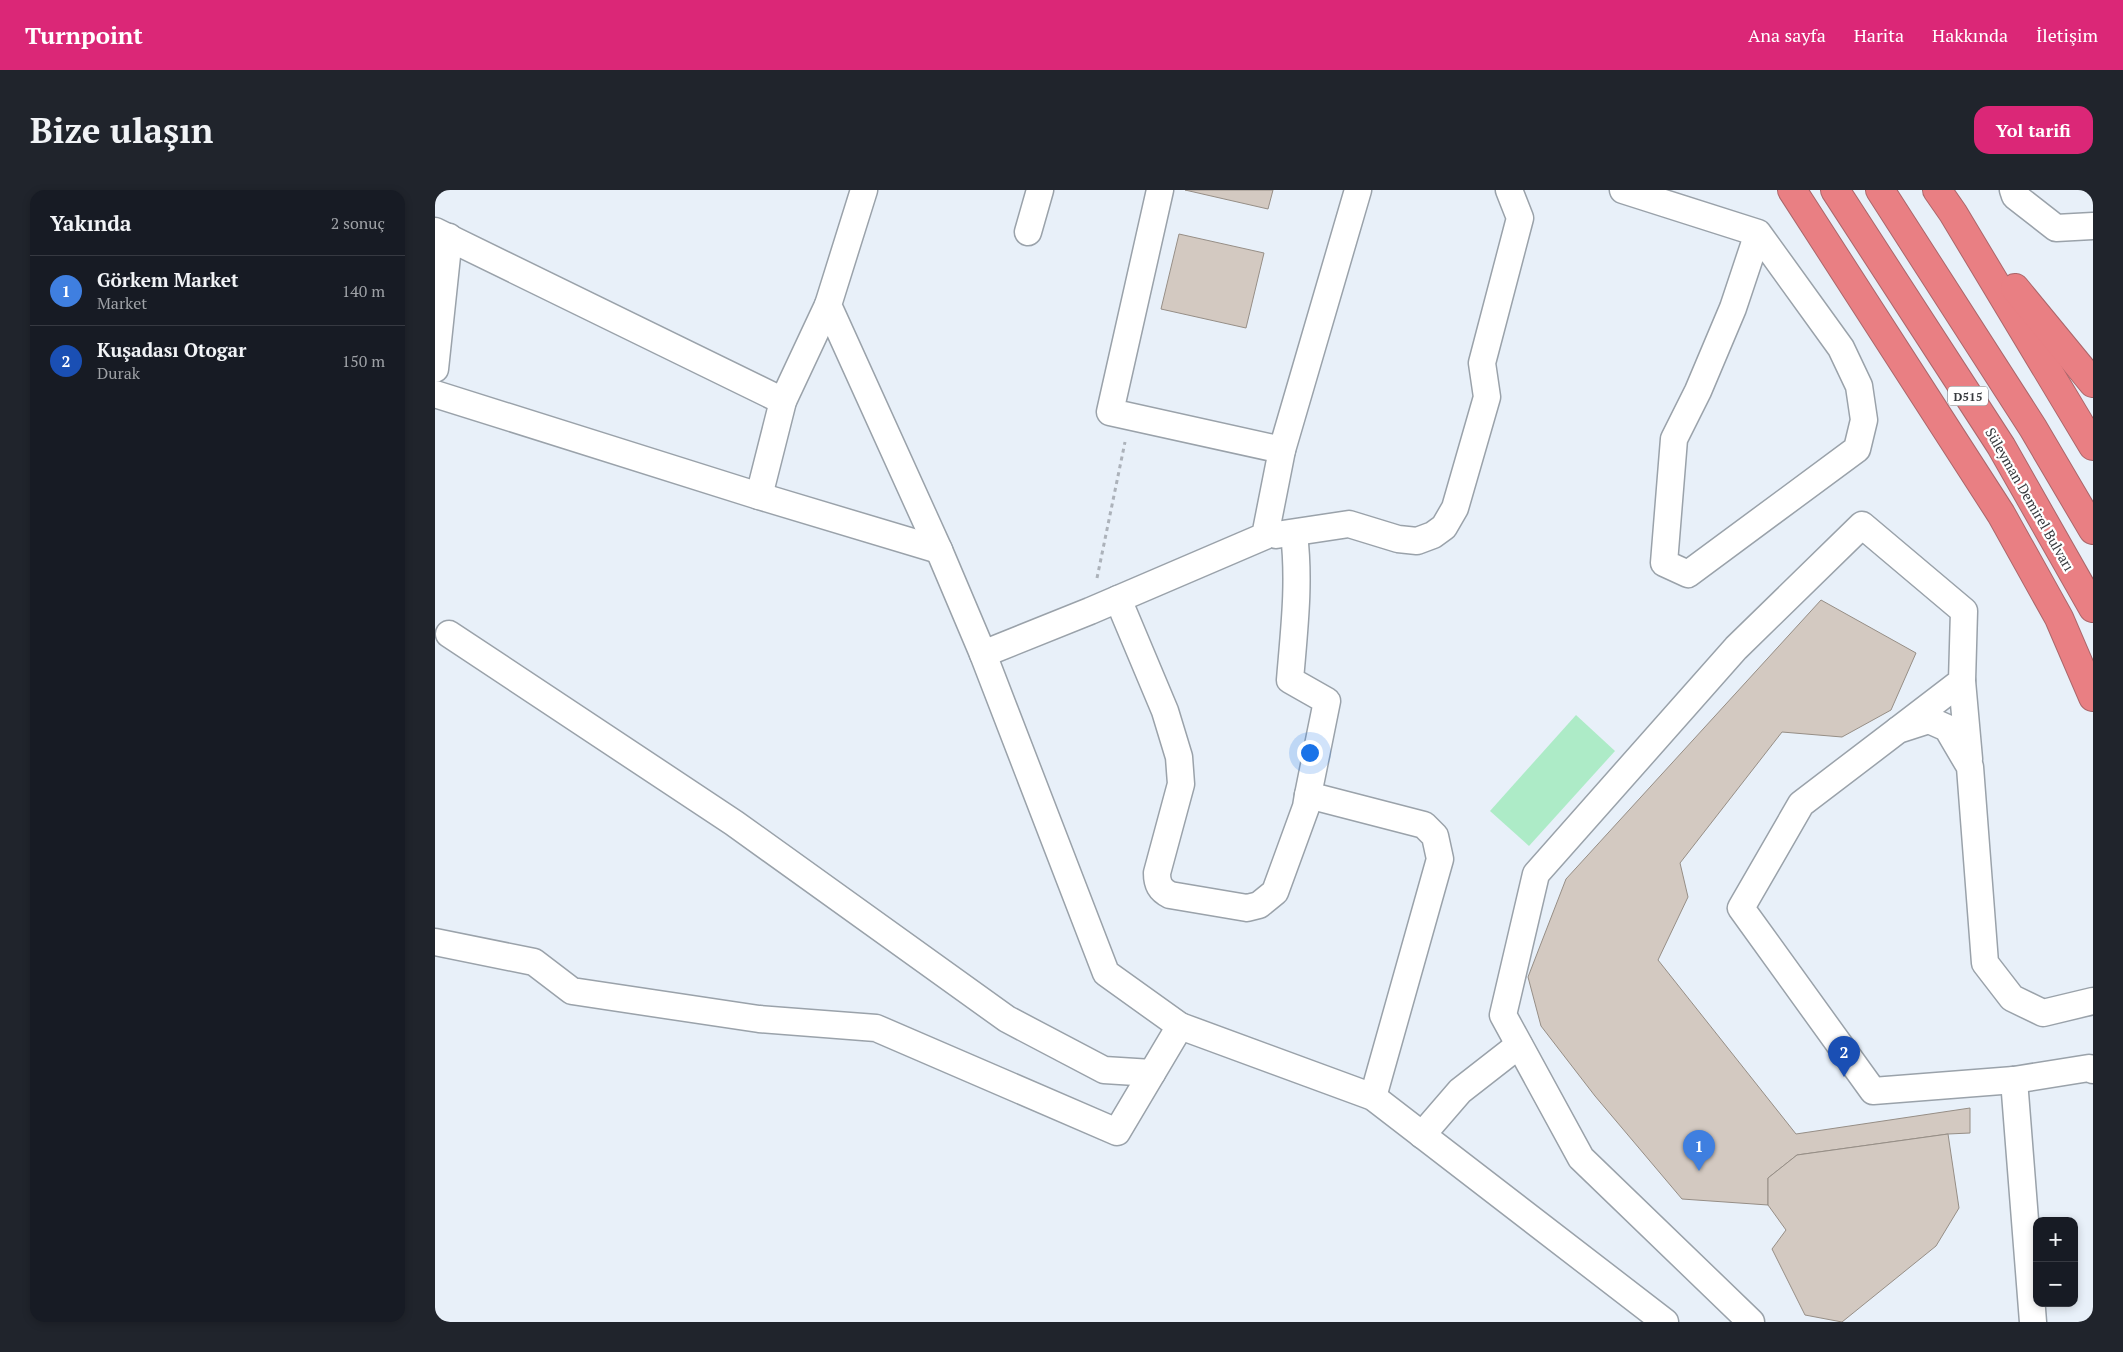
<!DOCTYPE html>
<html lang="tr">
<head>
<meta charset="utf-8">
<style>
	body { margin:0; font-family:"PT Serif",serif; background:#20242c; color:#f1f3f6 }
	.controls { position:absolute; right:15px; bottom:15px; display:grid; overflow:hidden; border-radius:10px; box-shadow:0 2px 8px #0003 }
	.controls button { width:45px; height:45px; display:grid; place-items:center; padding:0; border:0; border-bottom:1px solid #363941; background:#171b24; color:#f1f3f6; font:25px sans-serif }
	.you { position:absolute; left:874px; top:562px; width:18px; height:18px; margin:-12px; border:4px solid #fff; border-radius:50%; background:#1a73e8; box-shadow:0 0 0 8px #1a73e833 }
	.badge { display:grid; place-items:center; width:32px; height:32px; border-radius:50%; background:#db2777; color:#fff; font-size:16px; font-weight:700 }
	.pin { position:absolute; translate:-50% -41px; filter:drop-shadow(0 1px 2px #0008) }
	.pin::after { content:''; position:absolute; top:26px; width:18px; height:15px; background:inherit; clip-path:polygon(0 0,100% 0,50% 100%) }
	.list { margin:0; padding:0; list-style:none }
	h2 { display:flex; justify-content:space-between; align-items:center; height:65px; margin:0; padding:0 20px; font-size:21px }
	h2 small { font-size:16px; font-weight:400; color:#9ea1a6 }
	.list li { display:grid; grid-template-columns:32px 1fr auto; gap:15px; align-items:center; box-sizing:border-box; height:70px; padding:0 20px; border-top:1px solid #363941 }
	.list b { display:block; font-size:19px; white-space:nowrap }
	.list p { margin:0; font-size:16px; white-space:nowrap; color:#9ea1a6 }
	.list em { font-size:16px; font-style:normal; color:#9ea1a6 }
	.map { position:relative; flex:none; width:1658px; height:1132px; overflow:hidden; border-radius:15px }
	header { display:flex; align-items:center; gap:30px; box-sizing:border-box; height:70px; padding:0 25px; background:#db2777; color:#fff }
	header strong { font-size:24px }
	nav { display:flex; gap:28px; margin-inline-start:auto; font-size:18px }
	.intro { display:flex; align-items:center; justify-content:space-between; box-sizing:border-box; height:120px; padding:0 30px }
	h1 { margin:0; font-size:35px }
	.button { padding:12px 22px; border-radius:15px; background:#db2777; color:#fff; font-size:18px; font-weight:700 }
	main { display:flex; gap:30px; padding:0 30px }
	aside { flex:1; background:#171b24; border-radius:15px; box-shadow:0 2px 8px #0003 }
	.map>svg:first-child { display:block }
</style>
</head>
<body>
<header>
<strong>Turnpoint</strong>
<nav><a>Ana sayfa</a><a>Harita</a><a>Hakkında</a><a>İletişim</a></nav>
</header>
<div class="intro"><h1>Bize ulaşın</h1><a class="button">Yol tarifi</a></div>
<main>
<aside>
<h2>Yakında<small>2 sonuç</small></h2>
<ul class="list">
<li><span class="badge" style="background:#3f7fe0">1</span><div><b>Görkem Market</b><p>Market</p></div><em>140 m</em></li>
<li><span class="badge" style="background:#1a4fb4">2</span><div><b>Kuşadası Otogar</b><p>Durak</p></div><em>150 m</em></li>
</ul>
</aside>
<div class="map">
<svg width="1658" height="1132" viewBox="0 0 1658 1132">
	<rect width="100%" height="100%" fill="#e8f0f9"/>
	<polygon fill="#adebc7" points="1141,525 1180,561 1094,656 1055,621"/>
	<g fill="#d3c9c1" stroke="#968e86">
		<polygon points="750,0 838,0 833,19"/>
		<polygon points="744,44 829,63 811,138 726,119"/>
		<polygon points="1386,410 1481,463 1456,520 1407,547 1347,542 1245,673 1253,707 1223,770 1361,944 1535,918 1535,943 1513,944 1362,965 1333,988 1333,1015 1247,1009 1160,906 1106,836 1093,787 1131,689"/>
		<polygon points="1513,944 1524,1018 1501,1056 1407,1132 1370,1125 1337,1059 1351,1040 1333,1015 1333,988 1362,965"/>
	</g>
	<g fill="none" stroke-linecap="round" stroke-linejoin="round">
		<defs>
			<g id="minor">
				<polyline points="429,0 393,115 504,360 548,464 671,783 745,836 938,907 1230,1132"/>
				<polyline points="725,0 675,222 847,260"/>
				<polyline points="1188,0 1323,43 1406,158 1424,196 1429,230 1422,259 1253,384 1229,373 1239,249 1263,201 1298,118 1323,43"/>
				<polyline points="1578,0 1580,6 1621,38 1658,36"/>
				<polyline points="0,41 348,211"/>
				<polyline points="593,42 605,0"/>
				<polyline points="0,179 14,47"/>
				<polyline points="0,204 324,306 504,360"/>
				<polyline points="324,306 348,211 393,115"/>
				<path d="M859,344C865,393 859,441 855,490L892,511L873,605L989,635L1000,646L1005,669L938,907"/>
				<polyline points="841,345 914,334 963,349 982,351 998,345 1009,337 1020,318 1052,207 1047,173 1085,28 1074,0"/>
				<path d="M683,409L730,521L744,567L746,594L722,683C722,694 725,700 735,705L812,718L824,715L840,702L871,617L873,605"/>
				<polyline points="14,444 299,633 572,829 669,880 717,883"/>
				<polyline points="548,464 655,421 830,346 847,260 923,0"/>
				<polyline points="1527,491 1534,569"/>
				<polyline points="0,752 99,772 137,801 324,829 441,838 682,942 745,836"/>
				<polyline points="1658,811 1608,823 1577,808 1550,773 1535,577 1512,538 1494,530 1463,540 1366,614 1306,718 1438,901 1579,890 1654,878 1658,880"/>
				<polyline points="1579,890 1598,1132"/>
				<polyline points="987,945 1025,901 1084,855"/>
				<polyline points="1316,1132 1146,968 1068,825 1101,684 1301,458 1427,335 1529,421 1527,491 1463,540"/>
			</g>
			<g id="highway">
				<polyline points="1357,0 1566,324 1624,428 1658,507"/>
				<polyline points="1400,0 1566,256 1658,418"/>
				<polyline points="1445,0 1598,238 1658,340"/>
				<polyline points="1502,0 1518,23 1658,256"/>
				<polyline points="1580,98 1658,193"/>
			</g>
		</defs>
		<use href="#minor" stroke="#9aa2aa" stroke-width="29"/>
		<use href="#highway" stroke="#ab676b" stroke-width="30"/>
		<polyline stroke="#acb2ba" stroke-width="3" stroke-dasharray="4 4" stroke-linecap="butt" points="662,388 690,252"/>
		<use href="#minor" stroke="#fff" stroke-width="26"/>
		<use href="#highway" stroke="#e97f83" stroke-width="28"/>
	</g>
	<g text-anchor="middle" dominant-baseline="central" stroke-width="4.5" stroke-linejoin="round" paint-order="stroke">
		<rect fill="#fff" stroke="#737578" stroke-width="1" x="1513" y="196.5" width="40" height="19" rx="4"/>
		<g font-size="12" font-weight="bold" fill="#373a3e">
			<text x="1533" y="206">D515</text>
		</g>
		<g font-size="14" fill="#373a3e" stroke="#fff">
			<text transform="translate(1595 309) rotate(60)">Süleyman Demirel Bulvarı</text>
		</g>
	</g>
</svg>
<div class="controls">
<button>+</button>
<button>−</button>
</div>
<div class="you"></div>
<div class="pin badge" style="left:1264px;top:981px;background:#3f7fe0">1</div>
<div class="pin badge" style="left:1409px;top:887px;background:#1a4fb4">2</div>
</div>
</main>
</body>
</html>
